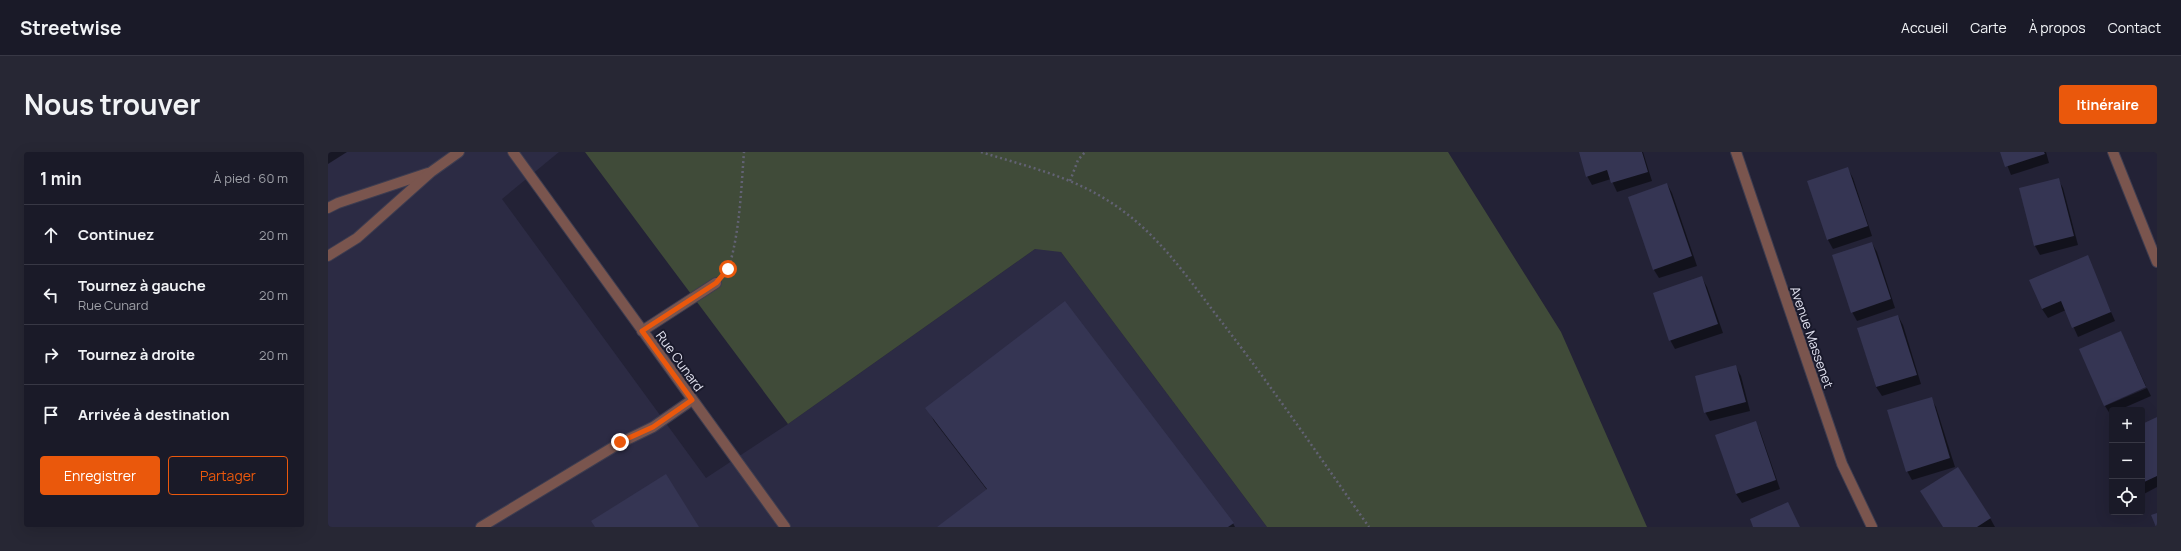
<!DOCTYPE html>
<html lang="fr">
<head>
<meta charset="utf-8">
<style>
	body { margin:0; font-family:Manrope,sans-serif; background:#272734; color:#f1f3f6 }
	.controls { position:absolute; right:12px; bottom:12px; display:grid; overflow:hidden; border-radius:4px; box-shadow:0 4px 16px #0002 }
	.controls button { width:36px; height:36px; display:grid; place-items:center; padding:0; border:0; border-bottom:1px solid #383845; background:#1a1a28; color:#f1f3f6; font:20px sans-serif }
	.stop { position:absolute; width:12px; height:12px; margin:-9px; border:3px solid #ea580c; border-radius:50%; background:#fff }
	.stop.end { background:#ea580c; border-color:#fff; box-shadow:0 1px 4px #0008 }
	.list { margin:0; padding:0; list-style:none }
	h2 { display:flex; justify-content:space-between; align-items:center; height:52px; margin:0; padding:0 16px; font-size:17px }
	h2 small { font-size:13px; font-weight:400; color:#9fa1a8 }
	.list li { display:grid; grid-template-columns:26px 1fr auto; gap:12px; align-items:center; box-sizing:border-box; height:60px; padding:0 16px; border-top:1px solid #383845 }
	.list b { display:block; font-size:15px; white-space:nowrap }
	.list p { margin:0; font-size:13px; white-space:nowrap; color:#9fa1a8 }
	.list em { font-size:13px; font-style:normal; color:#9fa1a8 }
	.actions { display:flex; gap:8px; padding:12px 16px }
	.actions a { flex:1; padding:9px 0; border:1px solid #ea580c; border-radius:4px; text-align:center; font-size:14px; color:#ea580c }
	.actions .main { background:#ea580c; color:#fff }
	.icon { flex:none; width:22px; height:22px; fill:none; stroke:currentColor; stroke-width:2; stroke-linecap:round; stroke-linejoin:round }
	.map { position:relative; flex:none; width:1829px; height:375px; overflow:hidden; border-radius:4px }
	header { display:flex; align-items:center; gap:24px; box-sizing:border-box; height:56px; padding:0 20px; background:#1a1a28; border-bottom:1px solid #383845 }
	header strong { font-size:19px }
	nav { display:flex; gap:22px; margin-inline-start:auto; font-size:14px }
	.intro { display:flex; align-items:center; justify-content:space-between; box-sizing:border-box; height:96px; padding:0 24px }
	h1 { margin:0; font-size:28px }
	.button { padding:10px 18px; border-radius:4px; background:#ea580c; color:#fff; font-size:14px; font-weight:700 }
	main { display:flex; gap:24px; padding:0 24px }
	aside { flex:1; background:#1a1a28; border-radius:4px; box-shadow:0 4px 16px #0002 }
	.map>svg:first-child { display:block }
</style>
</head>
<body>
<header>
<strong>Streetwise</strong>
<nav><a>Accueil</a><a>Carte</a><a>À propos</a><a>Contact</a></nav>
</header>
<div class="intro"><h1>Nous trouver</h1><a class="button">Itinéraire</a></div>
<main>
<aside>
<h2>1 min<small>À pied · 60 m</small></h2>
<ul class="list">
<li><svg class="icon" aria-label="ahead" viewBox="0 0 24 24"><path d="M12 20V5M6 11l6-6 6 6"/></svg><div><b>Continuez</b></div><em>20 m</em></li>
<li><svg class="icon" aria-label="left" viewBox="0 0 24 24"><path d="M17 20v-9H6M10 6l-5 5 5 5"/></svg><div><b>Tournez à gauche</b><p>Rue Cunard</p></div><em>20 m</em></li>
<li><svg class="icon" aria-label="right" viewBox="0 0 24 24"><path d="M7 20v-9h11M14 6l5 5-5 5"/></svg><div><b>Tournez à droite</b></div><em>20 m</em></li>
<li><svg class="icon" aria-label="arrive" viewBox="0 0 24 24"><path d="M6 21V4h12l-3 4 3 4H6"/></svg><div><b>Arrivée à destination</b></div></li>
</ul>
<div class="actions"><a class="main">Enregistrer</a><a>Partager</a></div>
</aside>
<div class="map">
<svg width="1829" height="375" viewBox="0 0 1829 375">
	<rect width="100%" height="100%" fill="#232236"/>
	<polygon fill="#2c2b44" points="0,0 231,0 174,47 378,326 460,272 707,97 727,92 939,375 0,375"/>
	<polygon fill="#404b39" points="257,0 1120,0 1233,180 1319,375 939,375 733,100 707,97 460,272"/>
	<g fill="#0007">
		<polygon points="0,0 19,0 0,12"/>
		<polygon points="1252,0 1315,0 1324,29 1289,40 1283,27 1264,33 1259,24"/>
		<polygon points="1674,0 1718,0 1721,11 1683,23"/>
		<polygon points="1520,17 1525,26 1544,84 1505,97 1500,88 1480,30"/>
		<polygon points="1730,27 1735,36 1750,93 1712,103 1707,94 1692,37"/>
		<polygon points="1339,32 1344,41 1369,114 1331,126 1326,118 1302,45"/>
		<polygon points="1544,91 1549,100 1567,156 1529,169 1524,160"/>
		<polygon points="1759,105 1787,169 1750,185 1738,158 1720,166 1714,157"/>
		<polygon points="1374,126 1379,135 1395,181 1347,197 1342,188"/>
		<polygon points="1570,164 1575,173 1593,232 1554,244 1548,235 1530,176"/>
		<polygon points="1793,180 1818,234 1776,252"/>
		<polygon points="1408,215 1413,224 1422,259 1382,269 1377,260"/>
		<polygon points="1819,236 1823,244 1791,258 1784,258 1782,262 1777,254"/>
		<polygon points="1603,246 1608,255 1627,315 1584,328 1579,319"/>
		<polygon points="599,256 905,371 907,375 611,375 659,338 606,269"/>
		<polygon points="1829,266 1829,335 1814,343 1814,273"/>
		<polygon points="1427,270 1432,279 1452,337 1414,351 1408,342"/>
		<polygon points="1662,366 1667,375 1616,375"/>
	</g>
	<g fill="#353553">
		<polygon points="1251,0 1314,0 1320,20 1283,31 1279,18 1258,25"/>
		<polygon points="1672,0 1716,0 1717,2 1677,15"/>
		<polygon points="1520,15 1540,74 1499,88 1479,29"/>
		<polygon points="1731,26 1746,84 1706,94 1691,36"/>
		<polygon points="1339,31 1364,104 1325,118 1300,45"/>
		<polygon points="1544,90 1563,147 1523,161 1504,103"/>
		<polygon points="1760,103 1783,160 1744,176 1733,149 1714,157 1701,128"/>
		<polygon points="1374,124 1390,172 1341,189 1325,141"/>
		<polygon points="737,149 906,371 900,375 609,375 659,337 597,256"/>
		<polygon points="1570,163 1589,223 1548,235 1529,176"/>
		<polygon points="1793,179 1818,235 1776,254 1751,197"/>
		<polygon points="1408,213 1418,250 1376,261 1367,224"/>
		<polygon points="1604,245 1622,306 1578,320 1559,258"/>
		<polygon points="1829,265 1829,324 1814,331 1814,272"/>
		<polygon points="1428,269 1448,328 1408,342 1387,283"/>
		<polygon points="1630,315 1663,366 1649,375 1615,375 1592,339"/>
		<polygon points="338,322 371,375 267,375 263,369"/>
		<polygon points="1460,350 1472,375 1425,375 1422,367"/>
		<polygon points="1829,361 1829,375 1828,375 1823,363"/>
	</g>
	<g fill="none" stroke-linecap="round" stroke-linejoin="round">
		<defs>
			<g id="minor">
				<polyline points="185,0 457,375"/>
				<polyline points="1408,0 1514,312 1544,375"/>
				<polyline points="1785,0 1829,110"/>
				<polyline points="0,56 10,51 100,21"/>
				<polyline points="0,104 29,86 103,20 131,0"/>
				<polyline points="314,179 388,131"/>
				<polyline points="153,375 292,291 325,275 364,248"/>
			</g>
		</defs>
		<use href="#minor" stroke="#3e3d50" stroke-width="12"/>
		<g stroke="#626274" stroke-width="2.5" stroke-dasharray="2 3" stroke-linecap="butt">
			<path d="M653,0C694,13 737,23 774,45C825,75 854,118 889,164C942,232 991,304 1041,375"/>
			<polyline points="742,29 750,8 757,0"/>
			<path d="M401,115C412,78 413,38 416,0"/>
		</g>
		<use href="#minor" stroke="#7a554e" stroke-width="10"/>
	</g>
	<g fill="none" stroke-linecap="round" stroke-linejoin="round">
		<polyline stroke="#ea580c" stroke-width="5" points="292,290 325,275 364,248 314,179 388,131 400,117"/>
	</g>
	<g text-anchor="middle" dominant-baseline="central" stroke-width="4" stroke-linejoin="round" paint-order="stroke">
		<g font-size="13" fill="#e1e1ef" stroke="#19192b">
			<text transform="translate(1484 185) rotate(71)">Avenue Massenet</text>
			<text transform="translate(352 209) rotate(54)">Rue Cunard</text>
		</g>
	</g>
</svg>
<div class="controls">
<button>+</button>
<button>−</button>
<button><svg class="icon" aria-label="locate" viewBox="0 0 24 24"><circle cx="12" cy="12" r="6"/><path d="M12 2v4M12 18v4M2 12h4M18 12h4"/></svg></button>
</div>
<div class="stop" style="left:400px;top:117px"></div>
<div class="stop end" style="left:292px;top:290px"></div>
</div>
</main>
</body>
</html>
